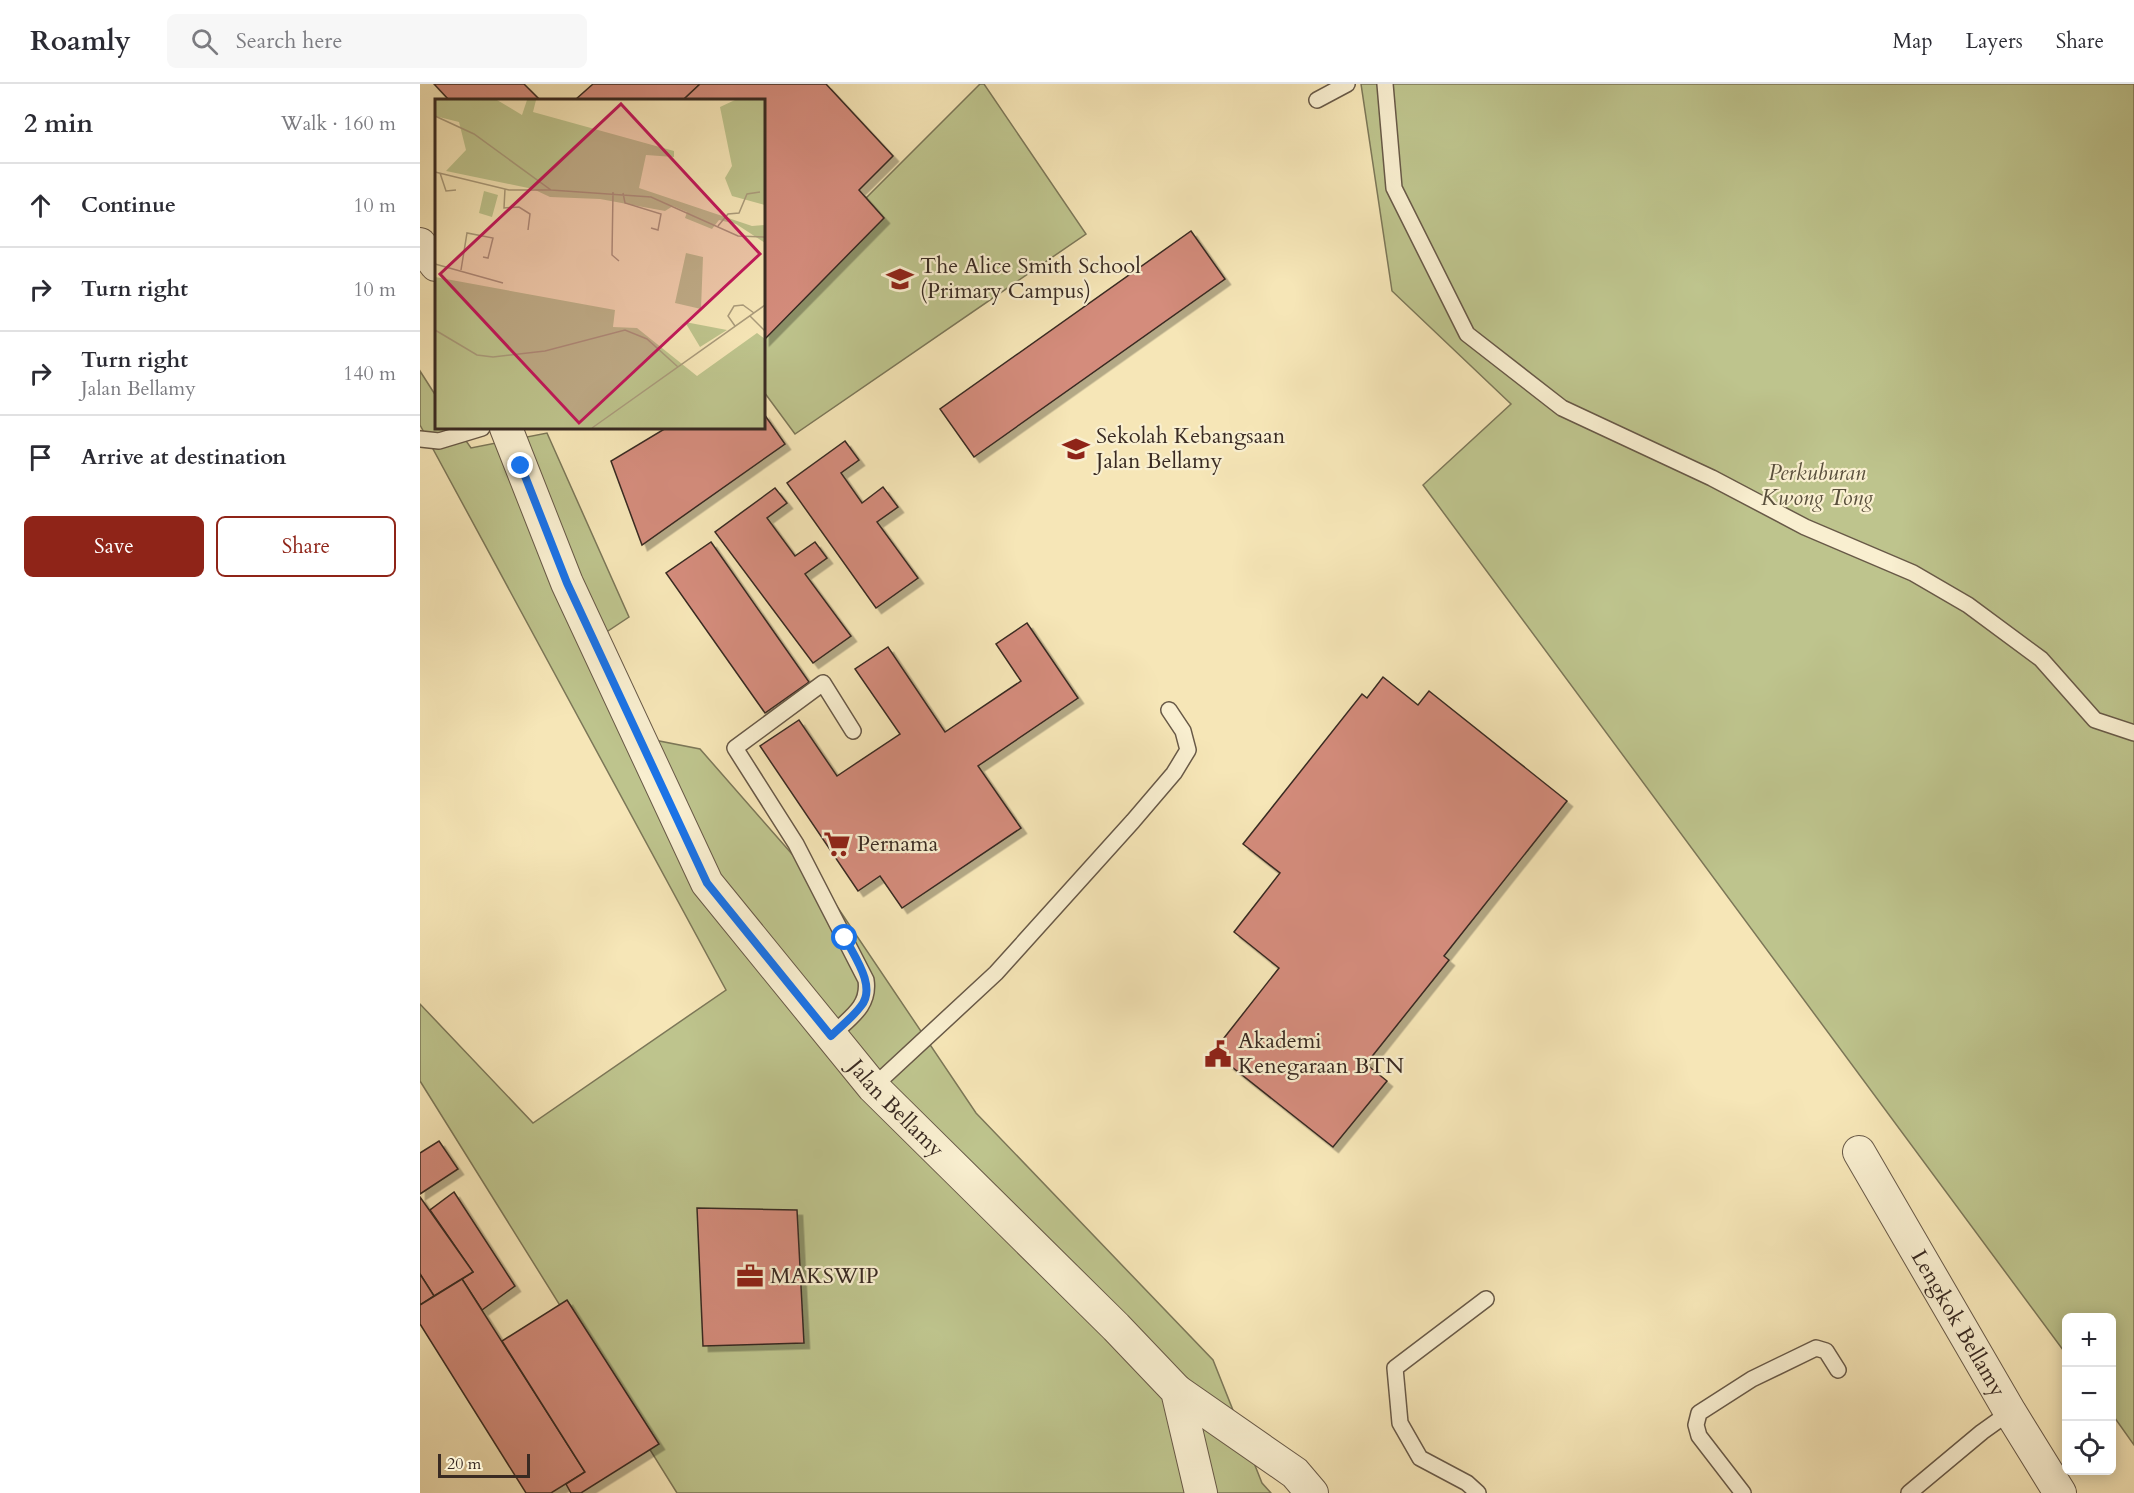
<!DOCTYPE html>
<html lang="en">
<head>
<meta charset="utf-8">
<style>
	body { margin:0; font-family:Cardo,serif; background:#f7f7f7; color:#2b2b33 }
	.controls { position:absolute; right:18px; bottom:18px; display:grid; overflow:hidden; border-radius:9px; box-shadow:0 3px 15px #0003 }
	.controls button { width:54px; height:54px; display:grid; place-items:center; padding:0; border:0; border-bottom:2px solid #e1e1e2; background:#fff; color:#2b2b33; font:30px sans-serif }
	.scale { position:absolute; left:18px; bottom:15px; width:92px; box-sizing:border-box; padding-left:6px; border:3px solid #392a22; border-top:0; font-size:16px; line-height:21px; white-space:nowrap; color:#392a22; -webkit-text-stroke:4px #f9efd0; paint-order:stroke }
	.stop { position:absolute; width:18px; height:18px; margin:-14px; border:4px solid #1a73e8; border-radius:50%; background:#fff }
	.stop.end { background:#1a73e8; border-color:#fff; box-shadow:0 2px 6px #0008 }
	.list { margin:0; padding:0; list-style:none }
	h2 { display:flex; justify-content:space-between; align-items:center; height:78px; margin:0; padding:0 24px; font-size:26px }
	h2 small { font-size:20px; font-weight:400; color:#7c7c81 }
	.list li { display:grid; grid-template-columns:39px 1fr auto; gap:18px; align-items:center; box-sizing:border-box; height:84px; padding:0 24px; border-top:2px solid #e1e1e2 }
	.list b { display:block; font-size:22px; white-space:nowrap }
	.list p { margin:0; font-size:20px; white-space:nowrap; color:#7c7c81 }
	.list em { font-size:20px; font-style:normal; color:#7c7c81 }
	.actions { display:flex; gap:12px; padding:18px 24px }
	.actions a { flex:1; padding:14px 0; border:2px solid #8f2418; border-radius:9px; text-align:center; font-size:21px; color:#8f2418 }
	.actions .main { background:#8f2418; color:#fff }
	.icon { flex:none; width:33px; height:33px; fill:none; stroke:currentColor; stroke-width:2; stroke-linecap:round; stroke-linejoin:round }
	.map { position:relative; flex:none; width:1714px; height:1409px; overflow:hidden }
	header { display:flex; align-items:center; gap:36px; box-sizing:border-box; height:84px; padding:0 30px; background:#fff; border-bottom:2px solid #e1e1e2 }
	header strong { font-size:28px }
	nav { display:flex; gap:33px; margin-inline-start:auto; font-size:21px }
	.search { width:420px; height:54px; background:#f7f7f7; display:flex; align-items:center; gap:15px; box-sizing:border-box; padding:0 21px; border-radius:9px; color:#7c7c81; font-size:22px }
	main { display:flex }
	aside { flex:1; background:#fff }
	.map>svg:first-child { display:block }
</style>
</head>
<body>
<header>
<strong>Roamly</strong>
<div class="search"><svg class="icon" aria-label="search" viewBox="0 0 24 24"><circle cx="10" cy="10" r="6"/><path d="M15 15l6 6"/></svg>Search here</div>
<nav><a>Map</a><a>Layers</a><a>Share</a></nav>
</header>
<main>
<aside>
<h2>2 min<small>Walk · 160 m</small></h2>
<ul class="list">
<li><svg class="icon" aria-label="ahead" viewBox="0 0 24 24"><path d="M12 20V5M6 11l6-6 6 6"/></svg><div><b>Continue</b></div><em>10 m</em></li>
<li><svg class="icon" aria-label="right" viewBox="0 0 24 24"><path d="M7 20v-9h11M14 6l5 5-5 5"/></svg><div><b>Turn right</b></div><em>10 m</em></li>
<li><svg class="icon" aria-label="right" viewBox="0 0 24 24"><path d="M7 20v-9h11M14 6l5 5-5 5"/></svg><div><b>Turn right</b><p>Jalan Bellamy</p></div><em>140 m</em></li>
<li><svg class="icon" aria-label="arrive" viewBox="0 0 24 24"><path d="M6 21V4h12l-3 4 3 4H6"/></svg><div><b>Arrive at destination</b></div></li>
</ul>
<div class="actions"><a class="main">Save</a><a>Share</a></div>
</aside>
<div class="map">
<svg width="1714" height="1409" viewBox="0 0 1714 1409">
	<defs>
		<filter id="shadow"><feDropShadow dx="5.5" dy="5.5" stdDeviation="0" flood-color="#0004"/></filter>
	</defs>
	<rect width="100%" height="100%" fill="#f6e6b7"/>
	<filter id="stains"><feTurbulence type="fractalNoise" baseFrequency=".00333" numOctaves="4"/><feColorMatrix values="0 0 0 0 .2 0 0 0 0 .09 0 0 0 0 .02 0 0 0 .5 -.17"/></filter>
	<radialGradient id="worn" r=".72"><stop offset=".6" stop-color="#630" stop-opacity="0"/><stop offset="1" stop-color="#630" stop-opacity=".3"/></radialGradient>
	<g fill="#bec48d" stroke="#7c7758" stroke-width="1.5">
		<polygon points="560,0 564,0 666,150 375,350 344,308 344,216"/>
		<polygon points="941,0 1714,0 1714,1361 1692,1330 1692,1234 1646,1234 1646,1270 1003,401 1091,320 972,207"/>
		<polygon points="0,287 16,312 16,344 37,344 51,364 127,349 209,533 173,557 214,652 280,665 414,818 556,1029 793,1276 842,1399 851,1409 257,1409 0,997 0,920 113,1039 306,906 0,341"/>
	</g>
	<g fill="#d48c7c" stroke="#392a22" stroke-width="1.5" filter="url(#shadow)">
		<polygon points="14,0 104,0 120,16 29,16"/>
		<polygon points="173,0 280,0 263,16 155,16"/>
		<polygon points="280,0 406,0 473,72 439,106 464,134 344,256 344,16 263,16"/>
		<polygon points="771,147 805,195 554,373 520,325"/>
		<polygon points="344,330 365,360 222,461 191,377 246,344 344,344"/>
		<polygon points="425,357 439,376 421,389 442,419 463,403 478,423 457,438 498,494 456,524 367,399"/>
		<polygon points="355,404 367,419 347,434 375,472 395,458 407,474 385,490 431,552 393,579 295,448"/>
		<polygon points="291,458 389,598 345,629 246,489"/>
		<polygon points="607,539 658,614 558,682 601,744 482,824 460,792 438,807 340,662 379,636 417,692 480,650 435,585 468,563 525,648 601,597 576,560"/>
		<polygon points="963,593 998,621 1009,607 1147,717 1024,872 1029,876 946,980 967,997 913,1063 793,968 859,884 814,848 860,789 823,760 942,610 947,614"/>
		<polygon points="19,1057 38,1085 0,1110 0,1069"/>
		<polygon points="34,1108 95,1202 62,1226 42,1195 53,1188 10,1126"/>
		<polygon points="0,1113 53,1188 14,1212 0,1190"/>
		<polygon points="277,1124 377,1126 384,1259 283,1262"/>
		<polygon points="0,1190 14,1212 0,1221"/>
		<polygon points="42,1195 165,1388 131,1409 106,1409 0,1240 0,1221"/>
		<polygon points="147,1216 239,1360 161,1409 151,1409 146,1400 165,1388 82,1257"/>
	</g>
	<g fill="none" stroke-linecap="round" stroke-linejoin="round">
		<defs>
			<g id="service">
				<polyline points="965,0 974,104 1047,250 1142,324 1292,394 1385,443 1493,489 1548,521 1621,575 1675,636 1714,649"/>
				<polyline points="897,16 927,0"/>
				<polyline points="0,355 19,357 62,344"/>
				<path d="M411,952C429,934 450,923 446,896L376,760L315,664L403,599L433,647"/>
				<polyline points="453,1003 576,889 713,737 754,689 768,666 763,647 749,626"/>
				<polyline points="1058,1409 1047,1399 1000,1374 980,1339 975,1284 1066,1215"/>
				<polyline points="1323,1409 1279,1352 1276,1341 1279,1329 1332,1295 1396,1264 1406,1267 1418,1286"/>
				<polyline points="1489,1409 1562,1348 1590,1328"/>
			</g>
			<g id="minor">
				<polyline points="0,160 16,181"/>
				<path id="s1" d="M86,344L147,499L287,799L453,1003L696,1243L757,1307L781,1409"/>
				<path id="s2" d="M1439,1068L1590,1328L1640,1409"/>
				<polyline points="757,1307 875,1389 892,1409"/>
			</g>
		</defs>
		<use href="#service" stroke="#685947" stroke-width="18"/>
		<use href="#minor" stroke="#685947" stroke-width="34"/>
		<use href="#service" stroke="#f9efd0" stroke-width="15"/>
		<use href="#minor" stroke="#f9efd0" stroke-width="32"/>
	</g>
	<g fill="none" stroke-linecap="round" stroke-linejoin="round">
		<path stroke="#1a73e8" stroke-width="8" d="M101,382L147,499L287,799L411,952C421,942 433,933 441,922C457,903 434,872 425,854"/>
	</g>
	<defs>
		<symbol id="school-bare" viewBox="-9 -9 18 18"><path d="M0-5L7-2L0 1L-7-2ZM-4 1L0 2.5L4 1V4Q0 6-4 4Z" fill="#8f2418" stroke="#f9efd0" stroke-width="2.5" paint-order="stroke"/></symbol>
		<symbol id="supermarket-bare" viewBox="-9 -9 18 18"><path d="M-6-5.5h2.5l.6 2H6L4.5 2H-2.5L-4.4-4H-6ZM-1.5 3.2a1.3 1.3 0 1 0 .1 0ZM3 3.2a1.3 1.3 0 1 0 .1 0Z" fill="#8f2418" stroke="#f9efd0" stroke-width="2.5" paint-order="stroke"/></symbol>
		<symbol id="civic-bare" viewBox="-9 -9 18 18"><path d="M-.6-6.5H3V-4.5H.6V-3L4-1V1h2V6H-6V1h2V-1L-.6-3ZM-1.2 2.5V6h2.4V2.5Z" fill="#8f2418" stroke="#f9efd0" stroke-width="2.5" paint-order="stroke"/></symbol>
		<symbol id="office-bare" viewBox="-9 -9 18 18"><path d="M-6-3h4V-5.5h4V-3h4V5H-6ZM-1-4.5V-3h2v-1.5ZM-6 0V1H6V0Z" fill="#8f2418" stroke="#f9efd0" stroke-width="2.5" paint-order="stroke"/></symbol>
	</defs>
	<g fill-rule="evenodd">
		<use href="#school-bare" x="461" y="176" width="38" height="38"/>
		<use href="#school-bare" x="637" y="346" width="38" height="38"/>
		<use href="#supermarket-bare" x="398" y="741" width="38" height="38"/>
		<use href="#civic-bare" x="779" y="951" width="38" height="38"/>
		<use href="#office-bare" x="311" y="1173" width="38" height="38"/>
	</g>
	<g text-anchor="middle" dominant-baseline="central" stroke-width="4.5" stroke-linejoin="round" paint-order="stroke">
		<g font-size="22" fill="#392a22" stroke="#f9efd0" text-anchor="start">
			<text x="500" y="182">The Alice Smith School<tspan x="500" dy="25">(Primary Campus)</tspan></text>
			<text x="676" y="352">Sekolah Kebangsaan<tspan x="676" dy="25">Jalan Bellamy</tspan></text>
			<text x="437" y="760">Pernama</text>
			<text x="818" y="957">Akademi<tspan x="818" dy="25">Kenegaraan BTN</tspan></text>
			<text x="350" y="1192">MAKSWIP</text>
		</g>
		<g font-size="22" font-style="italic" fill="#5a503d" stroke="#f9efd0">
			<text x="1397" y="389">Perkuburan<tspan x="1397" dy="25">Kwong Tong</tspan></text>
		</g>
		<g font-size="22" fill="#392a22" stroke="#f9efd0">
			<text stroke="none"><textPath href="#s1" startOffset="792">Jalan Bellamy</textPath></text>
			<text stroke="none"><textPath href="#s2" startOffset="198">Lengkok Bellamy</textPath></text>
		</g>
	</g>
	<g transform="translate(15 15)">
		<rect width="330" height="330" fill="#f6e6b7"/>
		<path d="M0,1H62L87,16L92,1H101L98,13L239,52V58L211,56L204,89L317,127L330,126V144L301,125L284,121L277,130L250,119L252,113L238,107L230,112L165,100L115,98L98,90L11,72L31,51L24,23L0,17ZM300,1H330V106L297,97L290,79L297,67L285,8ZM49,92L63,96L57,118L44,114ZM251,154L268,158L266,210L240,204ZM0,178L180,211L178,228L202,229L262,277L322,234L330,240V329H0ZM250,223L292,231L265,248Z" fill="#bec48d"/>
		<path fill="none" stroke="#aa9b7b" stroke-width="1.5" d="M0,17L39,35L116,91L216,98L303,137L330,138M0,73L74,91H116M5,74L11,92L21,91M70,90L69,109L84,108L95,115L93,131M178,93L177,156L184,162M188,94L190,104L226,115L223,131L216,129M283,127L293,115L304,114L312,95L325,93M0,165L68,184M26,171L32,134L58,139L53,159L48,158M315,217L330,232M300,227L293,217L299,207L308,206L319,214M0,231L42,256L58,258L110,252L190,231L212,240L243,268M157,329L330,206"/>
		<path fill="#c2185b" fill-opacity="0.15" stroke="#c2185b" stroke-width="3" d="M186,5L325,155L144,324L5,175Z"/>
		<rect width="330" height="330" fill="none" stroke="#392a22" stroke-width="3"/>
	</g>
	<rect width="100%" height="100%" filter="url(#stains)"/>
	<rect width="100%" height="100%" fill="url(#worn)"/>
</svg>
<div class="controls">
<button>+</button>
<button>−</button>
<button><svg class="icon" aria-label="locate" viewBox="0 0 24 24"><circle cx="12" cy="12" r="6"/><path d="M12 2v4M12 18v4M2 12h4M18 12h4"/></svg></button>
</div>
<div class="scale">20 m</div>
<div class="stop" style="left:425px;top:854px"></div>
<div class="stop end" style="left:101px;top:382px"></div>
</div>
</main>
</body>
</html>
